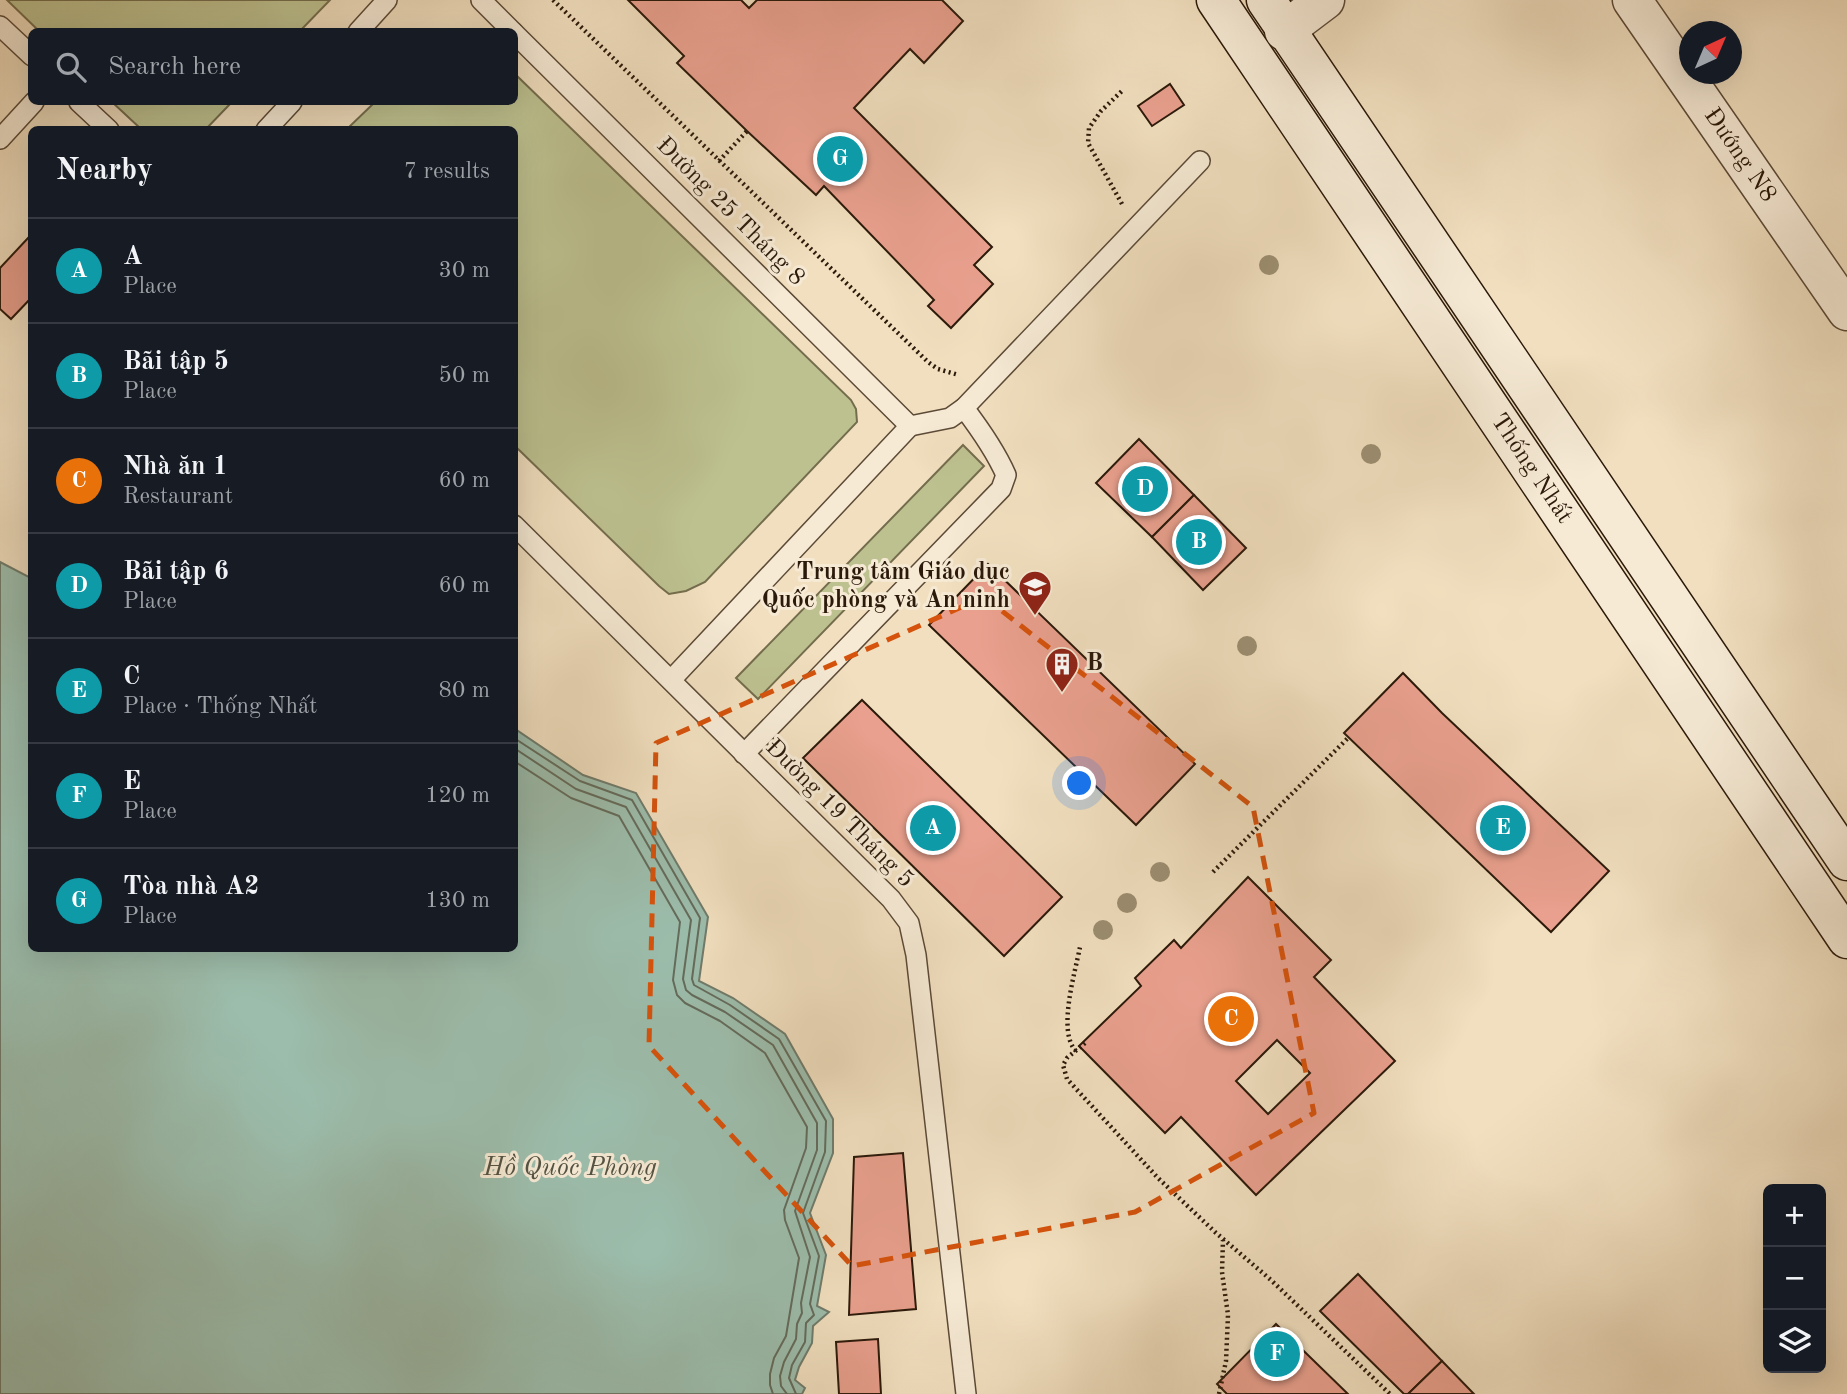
<!DOCTYPE html>
<html lang="en">
<head>
<meta charset="utf-8">
<style>
	body { margin:0; font-family:"Old Standard TT",serif; background:#20242c; color:#f1f3f6 }
	.controls { position:absolute; right:21px; bottom:21px; display:grid; overflow:hidden; border-radius:10px; box-shadow:0 7px 28px #0002 }
	.controls button { width:63px; height:63px; display:grid; place-items:center; padding:0; border:0; border-bottom:2px solid #363941; background:#171b24; color:#f1f3f6; font:35px sans-serif }
	.compass { position:absolute; left:1679px; top:21px; width:63px; height:63px; border-radius:50%; background:#171b24; box-shadow:0 7px 28px #0002; rotate:44deg }
	.you { position:absolute; left:1080px; top:784px; width:24px; height:24px; margin:-18px; border:5px solid #fff; border-radius:50%; background:#1a73e8; box-shadow:0 0 0 10px #1a73e833 }
	.badge { display:grid; place-items:center; width:46px; height:46px; border-radius:50%; background:#ea580c; color:#fff; font-size:23px; font-weight:700 }
	.pin { position:absolute; translate:-50% -50%; border:4px solid #fff; box-shadow:0 2px 7px #0006 }
	.list { margin:0; padding:0; list-style:none }
	h2 { display:flex; justify-content:space-between; align-items:center; height:91px; margin:0; padding:0 28px; font-size:30px }
	h2 small { font-size:23px; font-weight:400; color:#9ea1a6 }
	.list li { display:grid; grid-template-columns:46px 1fr auto; gap:21px; align-items:center; box-sizing:border-box; height:105px; padding:0 28px; border-top:2px solid #363941 }
	.list b { display:block; font-size:26px; white-space:nowrap }
	.list p { margin:0; font-size:23px; white-space:nowrap; color:#9ea1a6 }
	.list em { font-size:23px; font-style:normal; color:#9ea1a6 }
	.icon { flex:none; width:38px; height:38px; fill:none; stroke:currentColor; stroke-width:2; stroke-linecap:round; stroke-linejoin:round }
	.map { position:relative; flex:none; width:1847px; height:1394px; overflow:hidden }
	.search { position:absolute; background:#171b24; box-shadow:0 7px 28px #0002; left:28px; top:28px; width:490px; height:77px; display:flex; align-items:center; gap:18px; box-sizing:border-box; padding:0 24px; border-radius:10px; color:#9ea1a6; font-size:26px }
	.panel { position:absolute; background:#171b24; box-shadow:0 7px 28px #0002; left:28px; top:126px; width:490px; height:826px; border-radius:10px }
	.map>svg:first-child { display:block }
</style>
</head>
<body>
<div class="map">
<svg width="1847" height="1394" viewBox="0 0 1847 1394">
	<rect width="100%" height="100%" fill="#f1dfbf"/>
	<filter id="stains"><feTurbulence type="fractalNoise" baseFrequency=".00286" numOctaves="4"/><feColorMatrix values="0 0 0 0 .2 0 0 0 0 .09 0 0 0 0 .02 0 0 0 .5 -.17"/></filter>
	<radialGradient id="worn" r=".72"><stop offset=".6" stop-color="#630" stop-opacity="0"/><stop offset="1" stop-color="#630" stop-opacity=".3"/></radialGradient>
	<g fill="#bdc190" stroke="#746d4d" stroke-width="2">
		<polygon points="7,0 330,0 300,31 40,32"/>
		<polygon points="515,74 851,400 856,409 857,422 705,582 686,591 669,594 659,586 515,446 514,130 347,129 375,102 514,102"/>
		<polygon points="112,102 232,102 205,130 141,129"/>
		<polygon points="963,445 984,466 758,699 736,678"/>
	</g>
	<polygon fill="#9cbdac" stroke="#6f7b6b" stroke-width="2" points="0,562 31,578 32,948 514,948 515,729 583,775 636,793 708,917 699,981 733,998 785,1034 833,1119 833,1153 810,1213 826,1255 817,1306 829,1312 813,1326 812,1343 799,1367 795,1380 805,1388 802,1394 0,1394"/>
	<g fill="none" stroke-linecap="round" stroke-linejoin="round">
		<g stroke="#646b5b" stroke-width="2">
			<polyline points="514,738 580,781 632,800 700,918 692,979 694,985 730,1005 779,1039 826,1121 825,1152 803,1213 819,1256 810,1304 814,1315 806,1323 805,1342 792,1365 789,1378 796,1394"/>
			<polyline points="514,748 576,789 626,807 691,920 683,979 686,990 692,995 725,1012 773,1045 817,1123 817,1150 795,1211 810,1257 801,1303 802,1313 797,1324 796,1339 784,1362 780,1376 781,1386 787,1394"/>
			<polyline points="514,761 571,798 619,816 680,922 673,980 677,995 685,1003 720,1021 765,1053 807,1127 806,1148 784,1210 785,1220 799,1258 786,1336 774,1358 770,1374 770,1385 773,1394"/>
		</g>
	</g>
	<g fill="#e9a08e" stroke="#2b190a" stroke-width="2" fill-rule="evenodd">
		<polygon points="628,0 741,0 749,8 757,0 942,0 963,21 924,63 910,49 854,108 992,247 974,265 993,284 951,328 928,306 934,300 824,186 816,195 747,131 677,63 684,56"/>
		<polygon points="1170,84 1184,105 1152,126 1138,106"/>
		<polygon points="29,237 32,240 32,297 11,319 0,309 0,268"/>
		<polygon points="1139,439 1194,495 1152,537 1096,483"/>
		<polygon points="1194,495 1246,548 1203,590 1152,537"/>
		<polygon points="988,564 1195,764 1136,825 929,625"/>
		<polygon points="1403,673 1442,713 1609,871 1551,932 1344,733"/>
		<polygon points="862,700 1062,897 1004,956 803,758"/>
		<path d="M1248,877L1331,960L1314,977L1395,1061L1256,1195L1181,1117L1165,1133L1079,1046L1141,986L1135,978L1174,940L1181,948ZM1277,1040L1310,1073L1268,1114L1236,1081Z"/>
		<polygon points="903,1153 916,1309 849,1315 854,1157"/>
		<polygon points="1358,1274 1442,1361 1408,1394 1404,1394 1320,1311"/>
		<polygon points="1276,1324 1348,1394 1227,1394 1217,1384"/>
		<polygon points="878,1339 881,1394 839,1394 836,1342"/>
		<polygon points="1442,1361 1474,1394 1408,1394"/>
	</g>
	<g fill="none" stroke-linecap="round" stroke-linejoin="round">
		<defs>
			<g id="service">
				<polyline points="481,0 513,32"/>
				<polyline points="0,26 32,56"/>
				<polyline points="358,32 387,0"/>
				<polyline points="514,33 910,426"/>
				<polyline points="79,102 109,130"/>
				<polyline points="266,130 292,102"/>
				<polyline points="0,139 34,102"/>
				<polyline points="910,426 950,418 964,408 1200,161"/>
				<polyline points="514,525 891,899 909,923 916,955 966,1394"/>
				<polyline points="671,680 910,426"/>
				<path d="M744,754L1001,489L1006,475C995,450 980,429 964,408"/>
			</g>
			<g id="minor">
				<path id="s1" d="M1632,0L1847,311"/>
				<polyline points="1284,31 1325,0"/>
			</g>
			<g id="secondary">
				<path id="s2" d="M1216,0L1847,939"/>
				<polyline points="1266,0 1847,861"/>
			</g>
		</defs>
		<use href="#service" stroke="#5c4a37" stroke-width="22"/>
		<use href="#minor" stroke="#5c4a37" stroke-width="41"/>
		<use href="#secondary" stroke="#2b190a" stroke-width="41"/>
		<g stroke="#2b190a" stroke-width="4.5" stroke-dasharray="2 3.5" stroke-linecap="butt">
			<polyline points="553,0 928,362 938,369 959,375"/>
			<polyline points="719,161 747,131"/>
			<polyline points="1122,204 1088,143 1089,128 1101,111 1123,90"/>
			<polyline points="1213,872 1349,737"/>
			<polyline points="1085,1043 1067,1058 1063,1065 1067,1079 1158,1178 1215,1232 1271,1280 1390,1394"/>
			<path d="M1076,1051C1057,1032 1075,973 1080,947"/>
			<polyline points="1219,1394 1226,1361 1228,1315 1222,1272 1223,1240"/>
		</g>
		<use href="#service" stroke="#f6ead5" stroke-width="19"/>
		<use href="#minor" stroke="#f6ead5" stroke-width="38"/>
		<use href="#secondary" stroke="#f6ead5" stroke-width="38"/>
	</g>
	<g fill="#9c8e71">
		<circle cx="1269" cy="265" r="10"/>
		<circle cx="1371" cy="454" r="10"/>
		<circle cx="1247" cy="646" r="10"/>
		<circle cx="1160" cy="872" r="10"/>
		<circle cx="1127" cy="903" r="10"/>
		<circle cx="1103" cy="930" r="10"/>
	</g>
	<path fill="none" stroke="#d5530c" stroke-width="5" stroke-dasharray="14 9" stroke-linejoin="round" d="M984,597L1253,807L1314,1113L1135,1212L852,1266L649,1046L656,743Z"/>
	<defs>
		<symbol id="school-pin" viewBox="-11 -11 22 30"><path d="M0 17L-7.5 6A9.5 9.5 0 1 1 7.5 6Z" fill="#8f2418" stroke="#f6ead5"/><path d="M0-5L7-2L0 1L-7-2ZM-4 1L0 2.5L4 1V4Q0 6-4 4Z" fill="#fff"/></symbol>
		<symbol id="building-pin" viewBox="-11 -11 22 30"><path d="M0 17L-7.5 6A9.5 9.5 0 1 1 7.5 6Z" fill="#8f2418" stroke="#f6ead5"/><path d="M-4-6H4V6H1V3H-1V6H-4ZM-2.5-4.3h1.7v1.8h-1.7ZM.8-4.3h1.7v1.8H.8ZM-2.5-1h1.7V.8h-1.7ZM.8-1h1.7V.8H.8Z" fill="#fff"/></symbol>
	</defs>
	<g fill-rule="evenodd">
		<use href="#school-pin" x="1016" y="568" width="38" height="52"/>
		<use href="#building-pin" x="1043" y="645" width="38" height="52"/>
	</g>
	<g text-anchor="middle" dominant-baseline="central" stroke-width="6" stroke-linejoin="round" paint-order="stroke">
		<g font-size="24" fill="#2b190a" stroke="#f6ead5">
			<text stroke="none"><textPath href="#s1" startOffset="189">Đướng N8</textPath></text>
			<text transform="translate(730 212) rotate(45)">Đường 25 Tháng 8</text>
			<text stroke="none"><textPath href="#s2" startOffset="565">Thống Nhất</textPath></text>
			<text transform="translate(839 814) rotate(45)">Đường 19 Tháng 5</text>
		</g>
		<g font-size="24" font-weight="bold" fill="#2b190a" stroke="#f6ead5" text-anchor="end">
			<text x="1010" y="573">Trung tâm Giáo dục<tspan x="1010" dy="28">Quốc phòng và An ninh</tspan></text>
			<text x="1086" y="664" text-anchor="start">B</text>
		</g>
		<g font-size="26" font-style="italic" fill="#535243" stroke="#f6ead5">
			<text x="570" y="1168">Hồ Quốc Phòng</text>
		</g>
	</g>
	<rect width="100%" height="100%" filter="url(#stains)"/>
	<rect width="100%" height="100%" fill="url(#worn)"/>
</svg>
<div class="controls">
<button>+</button>
<button>−</button>
<button><svg class="icon" aria-label="layers" viewBox="0 0 24 24"><path d="M12 4l9 5-9 5-9-5zM3 14l9 5 9-5"/></svg></button>
</div>
<svg class="compass" viewBox="-18 -18 36 36"><path d="M0-13l5 13h-10z" fill="#e53935"/><path d="M0 13l5-13h-10z" fill="#9ea1a6"/></svg>
<div class="you"></div>
<div class="pin badge" style="left:933px;top:828px;background:#0f9aa8">A</div>
<div class="pin badge" style="left:1199px;top:542px;background:#0f9aa8">B</div>
<div class="pin badge" style="left:1231px;top:1019px;background:#e8710a">C</div>
<div class="pin badge" style="left:1145px;top:489px;background:#0f9aa8">D</div>
<div class="pin badge" style="left:1503px;top:828px;background:#0f9aa8">E</div>
<div class="pin badge" style="left:1277px;top:1354px;background:#0f9aa8">F</div>
<div class="pin badge" style="left:840px;top:159px;background:#0f9aa8">G</div>
<div class="search"><svg class="icon" aria-label="search" viewBox="0 0 24 24"><circle cx="10" cy="10" r="6"/><path d="M15 15l6 6"/></svg>Search here</div>
<section class="panel">
<h2>Nearby<small>7 results</small></h2>
<ul class="list">
<li><span class="badge" style="background:#0f9aa8">A</span><div><b>A</b><p>Place</p></div><em>30 m</em></li>
<li><span class="badge" style="background:#0f9aa8">B</span><div><b>Bãi tập 5</b><p>Place</p></div><em>50 m</em></li>
<li><span class="badge" style="background:#e8710a">C</span><div><b>Nhà ăn 1</b><p>Restaurant</p></div><em>60 m</em></li>
<li><span class="badge" style="background:#0f9aa8">D</span><div><b>Bãi tập 6</b><p>Place</p></div><em>60 m</em></li>
<li><span class="badge" style="background:#0f9aa8">E</span><div><b>C</b><p>Place · Thống Nhất</p></div><em>80 m</em></li>
<li><span class="badge" style="background:#0f9aa8">F</span><div><b>E</b><p>Place</p></div><em>120 m</em></li>
<li><span class="badge" style="background:#0f9aa8">G</span><div><b>Tòa nhà A2</b><p>Place</p></div><em>130 m</em></li>
</ul>
</section>
</div>
</body>
</html>
